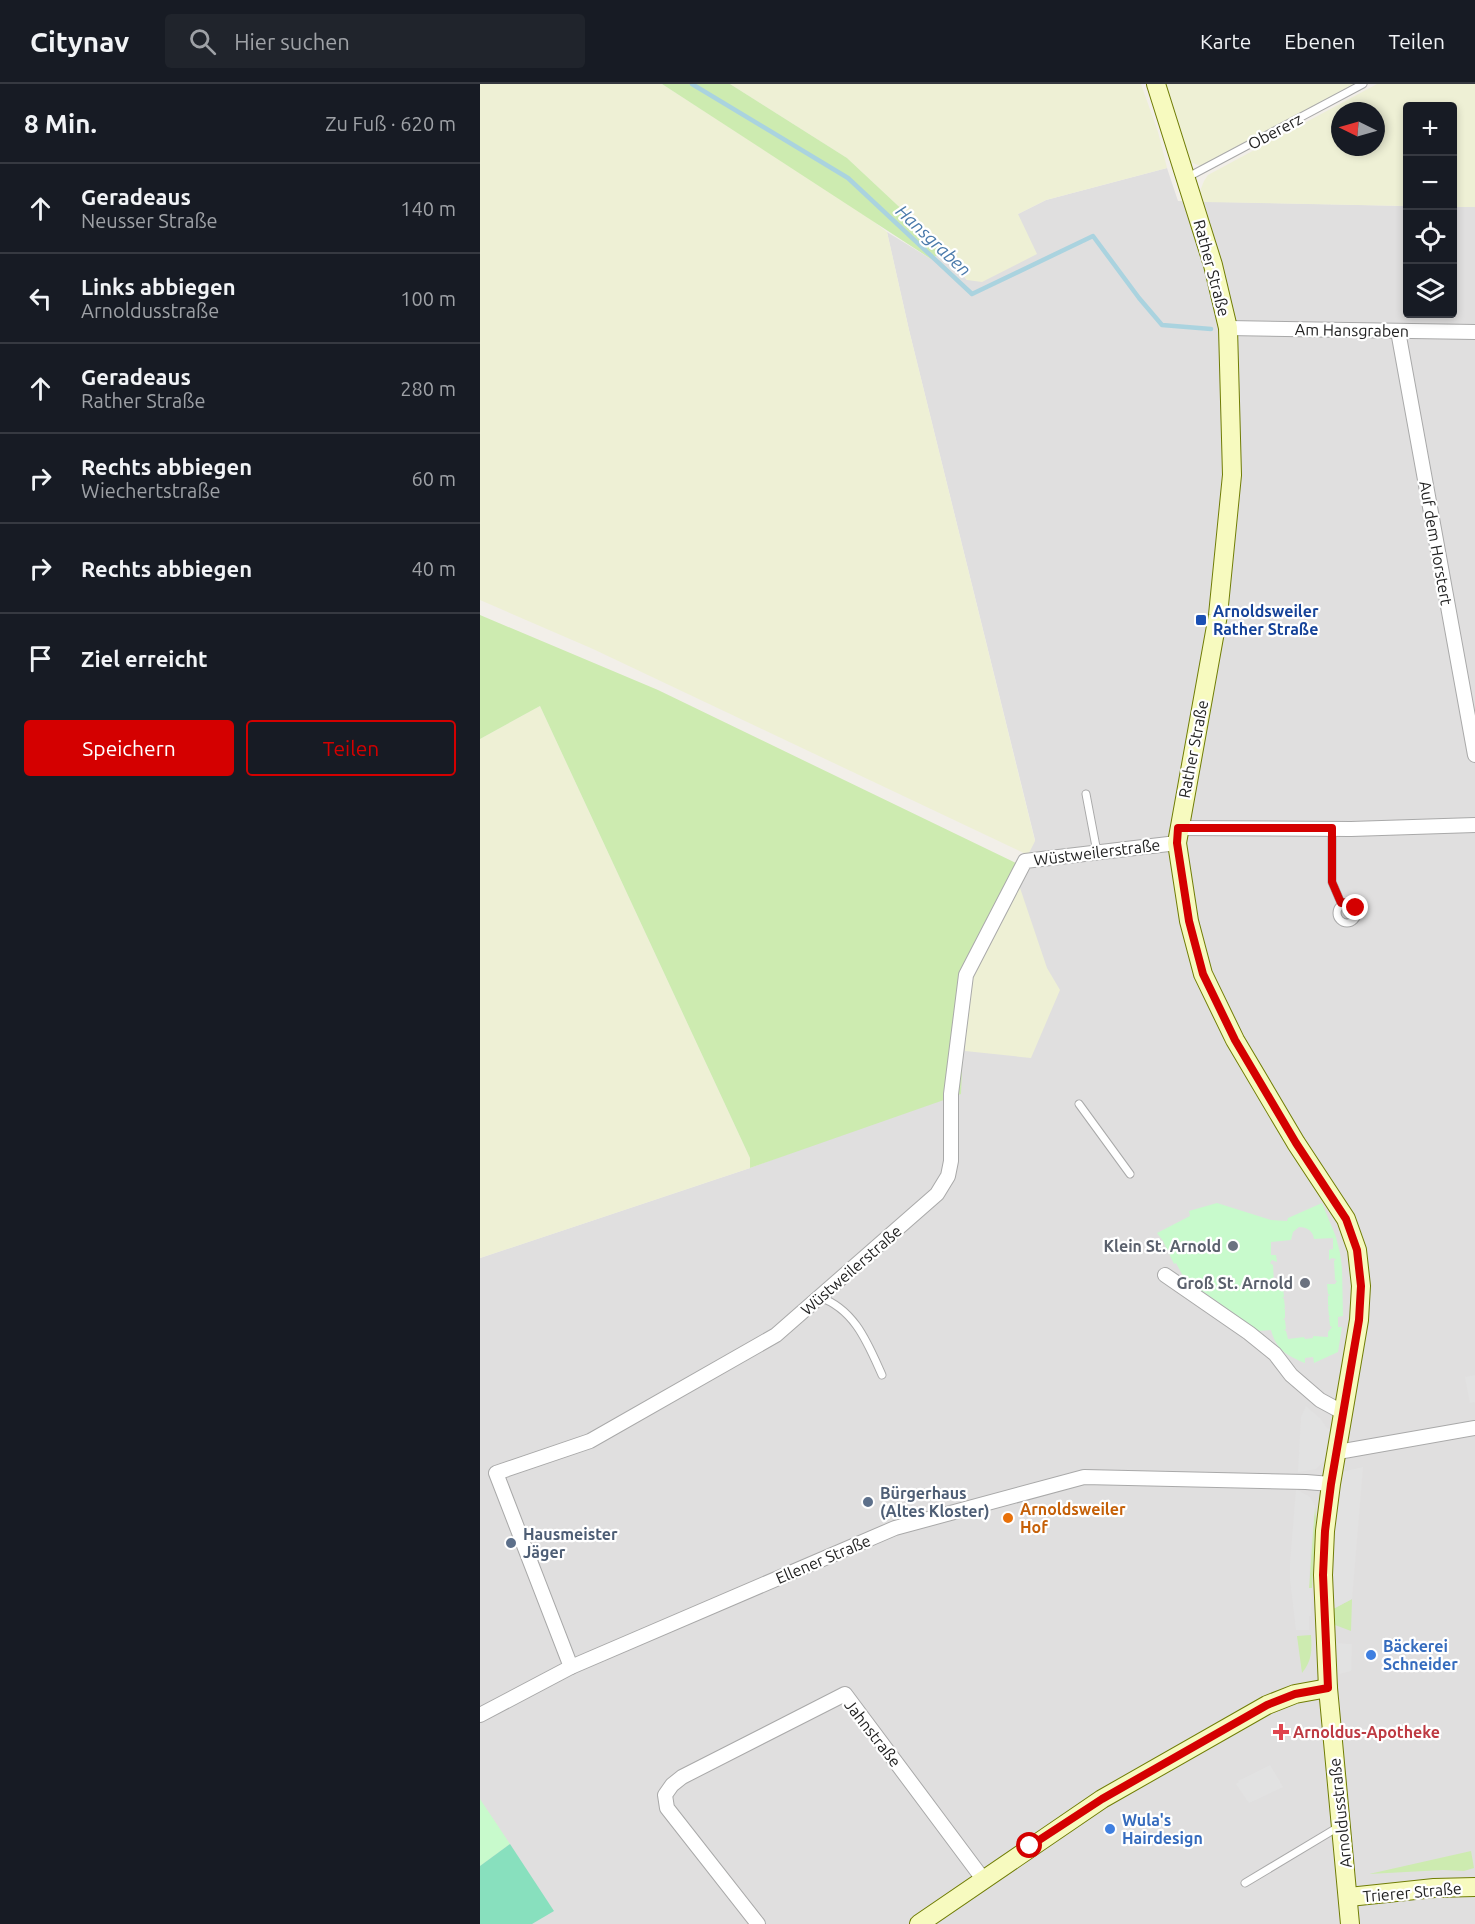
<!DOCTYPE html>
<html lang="de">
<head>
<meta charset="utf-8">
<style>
	body { margin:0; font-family:Ubuntu,sans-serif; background:#20242c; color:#f1f3f6 }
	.controls { position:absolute; right:18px; top:18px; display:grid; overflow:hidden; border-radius:6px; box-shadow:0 3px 9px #0003 }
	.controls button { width:54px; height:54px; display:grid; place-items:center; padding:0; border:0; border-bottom:2px solid #363941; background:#171b24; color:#f1f3f6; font:30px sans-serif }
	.compass { position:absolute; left:851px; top:18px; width:54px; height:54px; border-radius:50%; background:#171b24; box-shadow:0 3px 9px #0003; rotate:275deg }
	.stop { position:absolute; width:18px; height:18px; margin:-14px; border:4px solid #d40000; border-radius:50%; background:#fff }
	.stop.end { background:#d40000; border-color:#fff; box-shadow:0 2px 6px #0008 }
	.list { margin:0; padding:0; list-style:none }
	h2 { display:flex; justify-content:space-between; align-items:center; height:78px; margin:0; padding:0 24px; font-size:26px }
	h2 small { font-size:20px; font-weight:400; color:#9ea1a6 }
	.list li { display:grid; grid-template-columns:39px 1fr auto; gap:18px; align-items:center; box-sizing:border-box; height:90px; padding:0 24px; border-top:2px solid #363941 }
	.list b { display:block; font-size:22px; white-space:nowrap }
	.list p { margin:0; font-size:20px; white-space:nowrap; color:#9ea1a6 }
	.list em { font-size:20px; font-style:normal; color:#9ea1a6 }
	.actions { display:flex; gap:12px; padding:18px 24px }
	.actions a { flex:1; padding:14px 0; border:2px solid #d40000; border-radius:6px; text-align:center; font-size:21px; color:#d40000 }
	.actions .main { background:#d40000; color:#fff }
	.icon { flex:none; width:33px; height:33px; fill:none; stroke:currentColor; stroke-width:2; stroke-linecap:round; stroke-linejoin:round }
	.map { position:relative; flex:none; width:995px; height:1840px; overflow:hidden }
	header { display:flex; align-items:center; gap:36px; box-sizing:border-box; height:84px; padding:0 30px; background:#171b24; border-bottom:2px solid #363941 }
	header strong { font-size:28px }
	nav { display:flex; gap:33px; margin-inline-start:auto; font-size:21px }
	.search { width:420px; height:54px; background:#20242c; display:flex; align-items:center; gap:15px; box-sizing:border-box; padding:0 21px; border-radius:6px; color:#9ea1a6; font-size:22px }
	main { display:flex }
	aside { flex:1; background:#171b24 }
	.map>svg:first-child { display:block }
</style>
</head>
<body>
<header>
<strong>Citynav</strong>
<div class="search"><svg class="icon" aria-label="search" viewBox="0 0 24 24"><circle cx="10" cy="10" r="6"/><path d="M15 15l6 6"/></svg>Hier suchen</div>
<nav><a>Karte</a><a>Ebenen</a><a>Teilen</a></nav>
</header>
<main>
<aside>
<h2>8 Min.<small>Zu Fuß · 620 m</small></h2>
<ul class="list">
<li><svg class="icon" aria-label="ahead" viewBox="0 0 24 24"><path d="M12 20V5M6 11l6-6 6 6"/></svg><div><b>Geradeaus</b><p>Neusser Straße</p></div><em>140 m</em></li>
<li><svg class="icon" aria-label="left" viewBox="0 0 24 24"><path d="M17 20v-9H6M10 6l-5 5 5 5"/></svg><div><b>Links abbiegen</b><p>Arnoldusstraße</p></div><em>100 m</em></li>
<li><svg class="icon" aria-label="ahead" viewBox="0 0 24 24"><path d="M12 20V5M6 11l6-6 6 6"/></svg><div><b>Geradeaus</b><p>Rather Straße</p></div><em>280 m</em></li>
<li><svg class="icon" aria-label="right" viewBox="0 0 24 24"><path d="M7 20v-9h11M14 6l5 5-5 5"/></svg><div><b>Rechts abbiegen</b><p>Wiechertstraße</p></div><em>60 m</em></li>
<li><svg class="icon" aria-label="right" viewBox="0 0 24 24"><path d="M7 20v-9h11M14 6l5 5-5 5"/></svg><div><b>Rechts abbiegen</b></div><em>40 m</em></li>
<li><svg class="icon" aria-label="arrive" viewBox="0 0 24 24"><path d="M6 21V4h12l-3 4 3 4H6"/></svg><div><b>Ziel erreicht</b></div></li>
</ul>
<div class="actions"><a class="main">Speichern</a><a>Teilen</a></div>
</aside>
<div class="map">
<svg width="995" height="1840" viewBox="0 0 995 1840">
	<rect width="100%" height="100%" fill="#f2efe9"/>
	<polygon fill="#e0dfdf" points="687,84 698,117 927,122 928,230 972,230 973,123 995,123 995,1840 0,1840 0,1174 270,1084 471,1010 486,891 555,756 429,246 407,148 451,175 463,168 487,196 538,130 566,116"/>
	<g fill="#eef0d5" fill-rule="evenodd">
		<polygon points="0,0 182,0 388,133 407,148 429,246 555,757 548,771 113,565 0,516"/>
		<polygon points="250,0 661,0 678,48 687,84 566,116 538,130 557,170 502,198 487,196 445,147 367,74"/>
		<polygon points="686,0 875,0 720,82 711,78"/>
		<path d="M897,0H995V123H973L972,22H928L927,122L724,118L720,107L724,97L728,91ZM860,27H896V63H860Z"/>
		<polygon points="60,622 270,1074 270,1084 0,1174 0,655"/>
		<polygon points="538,798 567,884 580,906 551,974 485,967 487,915 492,895 499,875"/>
	</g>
	<g fill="#cdebb0">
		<polygon points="182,0 250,0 367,74 445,147 463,168 451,175"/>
		<polygon points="0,531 178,606 542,782 486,891 481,1010 270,1084 270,1074 60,622 0,655"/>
		<polygon points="835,1422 836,1435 832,1504 829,1504"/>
		<polygon points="872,1515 871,1547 855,1541 853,1525"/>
		<path d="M831,1551C832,1566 832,1577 822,1589L817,1552Z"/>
		<polygon points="991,1767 994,1784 984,1787 963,1786 889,1790"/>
	</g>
	<g fill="#c8facc" fill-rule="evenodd">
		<path d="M737,1119L791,1136L807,1137L808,1134L842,1119L856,1153L860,1169L862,1184L863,1232L858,1233V1243H862L858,1268L834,1279L833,1273L825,1274V1279C808,1272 796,1266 791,1246L779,1247L711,1199L703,1192L696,1179L694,1180L683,1157L677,1149L710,1132L709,1127ZM819,1143C827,1143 833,1147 834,1155L853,1154V1165L849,1166V1176L852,1174L856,1175L854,1177L855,1196L857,1197L855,1200H847L848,1210L850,1211L848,1212V1221L850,1222H848L849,1232H851L849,1233L850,1242L852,1243L848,1248V1253L833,1252V1254L825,1255L824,1253L808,1255L806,1247L804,1246L806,1245L805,1236L803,1235L805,1234V1225H803L805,1224L804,1215L802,1213H804L803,1203L795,1204L792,1202L794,1199L793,1181L790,1179L792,1176L797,1178L796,1171H791V1158L811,1156L813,1148Z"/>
		<polygon points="0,1715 30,1760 0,1782"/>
	</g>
	<polygon fill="#88e0be" points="30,1760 74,1827 52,1840 0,1840 0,1782"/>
	<g fill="#e2e2e2">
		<polygon points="995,1291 995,1318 990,1319 985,1293"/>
		<polygon points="826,1322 840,1334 847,1344 850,1345 851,1349 847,1374 836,1385 818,1388 821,1333"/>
		<polygon points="883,1383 872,1515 853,1525 855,1444 862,1388"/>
		<polygon points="816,1405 830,1413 835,1422 830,1473 829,1504 832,1504 831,1532 829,1532 829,1546 816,1546 810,1495 810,1479"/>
		<polygon points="857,1559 872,1560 871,1587 859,1590"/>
		<polygon points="790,1681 803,1703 769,1719 756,1700 759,1698 758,1697"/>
	</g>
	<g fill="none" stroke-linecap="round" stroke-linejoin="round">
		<polyline stroke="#aad3df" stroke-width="4.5" points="212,0 368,94 492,210 613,152 659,214 682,241 731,245"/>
		<defs>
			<g id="lane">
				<polyline points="708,93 883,0"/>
				<polyline points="606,710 617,768"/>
				<polyline points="852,744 852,798 861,819"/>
				<circle cx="867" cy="829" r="10"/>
				<polyline points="599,1020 650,1090"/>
				<path d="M339,1213C375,1225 388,1260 402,1291"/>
				<polyline points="765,1799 860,1742"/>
			</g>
			<g id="street">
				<polyline points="748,244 995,248"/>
				<polyline points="918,247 995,671"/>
				<polyline points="698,744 871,745 995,741"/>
				<polyline points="685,1191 769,1249 795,1270 811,1291 840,1316 864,1329"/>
				<polyline points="858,1368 995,1344"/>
				<polyline points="91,1583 16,1389 110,1357 296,1251 457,1110 468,1092 471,1077 471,1010 486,891 545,777 697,759"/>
				<polyline points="0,1631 91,1583 415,1444 604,1393 826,1398 851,1400"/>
				<polyline points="278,1840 187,1724 185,1711 192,1701 202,1693 365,1610 503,1795"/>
			</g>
			<g id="secondary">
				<polyline points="676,0 733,181 748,244 752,391 738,531 697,759 709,837 723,890 755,956 816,1059 866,1135 877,1166 881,1202 879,1236 851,1400 845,1447 843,1491 848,1604 870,1840"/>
				<polyline points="869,1813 954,1804 995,1803"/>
				<polyline points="439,1840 622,1715 787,1621 815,1610 848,1604"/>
			</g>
		</defs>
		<use href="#lane" stroke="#a9a9a9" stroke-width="9"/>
		<use href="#street" stroke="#a9a9a9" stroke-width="16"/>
		<use href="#secondary" stroke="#707d05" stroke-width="20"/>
		<use href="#lane" stroke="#fff" stroke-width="7"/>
		<use href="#street" stroke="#fff" stroke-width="14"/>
		<use href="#secondary" stroke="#f7fabf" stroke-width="18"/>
	</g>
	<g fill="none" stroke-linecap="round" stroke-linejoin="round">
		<polyline stroke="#d40000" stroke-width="8" points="550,1762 622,1715 787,1621 815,1610 848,1604 843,1491 845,1447 851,1400 879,1236 881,1202 877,1166 866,1135 816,1059 755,956 723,890 709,837 697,759 698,744 852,744 852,798 861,819 868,818 876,824"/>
	</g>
	<rect fill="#1a4fb4" stroke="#fff" stroke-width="2" x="715" y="530" width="12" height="12" rx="3"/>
	<g fill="#6b7280" stroke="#fff" stroke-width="2">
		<circle cx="753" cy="1162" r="6"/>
		<circle cx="825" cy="1199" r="6"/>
	</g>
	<g fill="#5c6f8a" stroke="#fff" stroke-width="2">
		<circle cx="388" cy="1418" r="6"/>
		<circle cx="31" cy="1459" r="6"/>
	</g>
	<circle fill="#e8710a" stroke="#fff" stroke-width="2" cx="528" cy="1434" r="6"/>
	<g fill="#3f7fe0" stroke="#fff" stroke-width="2">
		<circle cx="891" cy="1571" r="6"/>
		<circle cx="630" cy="1745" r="6"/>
	</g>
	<path fill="#e0444e" stroke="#fff" stroke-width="2" d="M798 1639h6v6h6v6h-6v6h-6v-6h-6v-6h6z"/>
	<g text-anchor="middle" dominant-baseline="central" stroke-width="4.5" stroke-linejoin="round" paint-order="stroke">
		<g font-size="16" fill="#222" stroke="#fff">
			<text transform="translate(795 47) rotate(-28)">Obererz</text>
			<text transform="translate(732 184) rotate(75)">Rather Straße</text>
			<text transform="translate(872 246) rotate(1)">Am Hansgraben</text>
			<text transform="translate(956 459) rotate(80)">Auf dem Horstert</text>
			<text transform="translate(713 665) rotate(-79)">Rather Straße</text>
			<text transform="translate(617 768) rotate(-7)">Wüstweilerstraße</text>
			<text transform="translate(371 1186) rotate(-41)">Wüstweilerstraße</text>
			<text transform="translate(343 1475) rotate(-23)">Ellener Straße</text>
			<text transform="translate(393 1649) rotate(52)">Jahnstraße</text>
			<text transform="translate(860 1729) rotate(-96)">Arnoldusstraße</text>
			<text transform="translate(932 1808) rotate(-5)">Trierer Straße</text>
		</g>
		<g font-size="16" font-weight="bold" fill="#164399" stroke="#fff" text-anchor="start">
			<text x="733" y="527">Arnoldsweiler<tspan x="733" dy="18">Rather Straße</tspan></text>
		</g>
		<g font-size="16" font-weight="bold" fill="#5b616d" stroke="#fff" text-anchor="end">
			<text x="741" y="1162">Klein St. Arnold</text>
			<text x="813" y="1199">Groß St. Arnold</text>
		</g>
		<g font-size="16" font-weight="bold" fill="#4e5e75" stroke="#fff" text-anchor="start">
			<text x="400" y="1409">Bürgerhaus<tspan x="400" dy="18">(Altes Kloster)</tspan></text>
			<text x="43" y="1450">Hausmeister<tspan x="43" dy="18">Jäger</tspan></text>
		</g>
		<g font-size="16" font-weight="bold" fill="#c56008" stroke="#fff" text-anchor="start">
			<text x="540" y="1425">Arnoldsweiler<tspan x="540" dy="18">Hof</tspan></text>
		</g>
		<g font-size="16" font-weight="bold" fill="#366cbe" stroke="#fff" text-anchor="start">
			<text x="903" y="1562">Bäckerei<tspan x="903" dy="18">Schneider</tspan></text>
			<text x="642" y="1736">Wula's<tspan x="642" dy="18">Hairdesign</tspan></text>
		</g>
		<g font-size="16" font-weight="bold" fill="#be3a42" stroke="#fff" text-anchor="start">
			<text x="813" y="1648">Arnoldus-Apotheke</text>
		</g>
		<g font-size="18" font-style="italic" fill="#4a7aab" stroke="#fff">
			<text transform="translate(454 156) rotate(43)">Hansgraben</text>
		</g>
	</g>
</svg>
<div class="controls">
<button>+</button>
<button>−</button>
<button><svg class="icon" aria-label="locate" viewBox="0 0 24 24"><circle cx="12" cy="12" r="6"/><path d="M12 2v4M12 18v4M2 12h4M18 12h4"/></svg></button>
<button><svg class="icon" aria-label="layers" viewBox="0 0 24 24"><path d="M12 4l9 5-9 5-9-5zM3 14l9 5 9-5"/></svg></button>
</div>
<svg class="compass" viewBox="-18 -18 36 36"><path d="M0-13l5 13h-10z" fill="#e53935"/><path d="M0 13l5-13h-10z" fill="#9ea1a6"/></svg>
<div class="stop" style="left:550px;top:1762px"></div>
<div class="stop end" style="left:876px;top:824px"></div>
</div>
</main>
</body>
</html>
